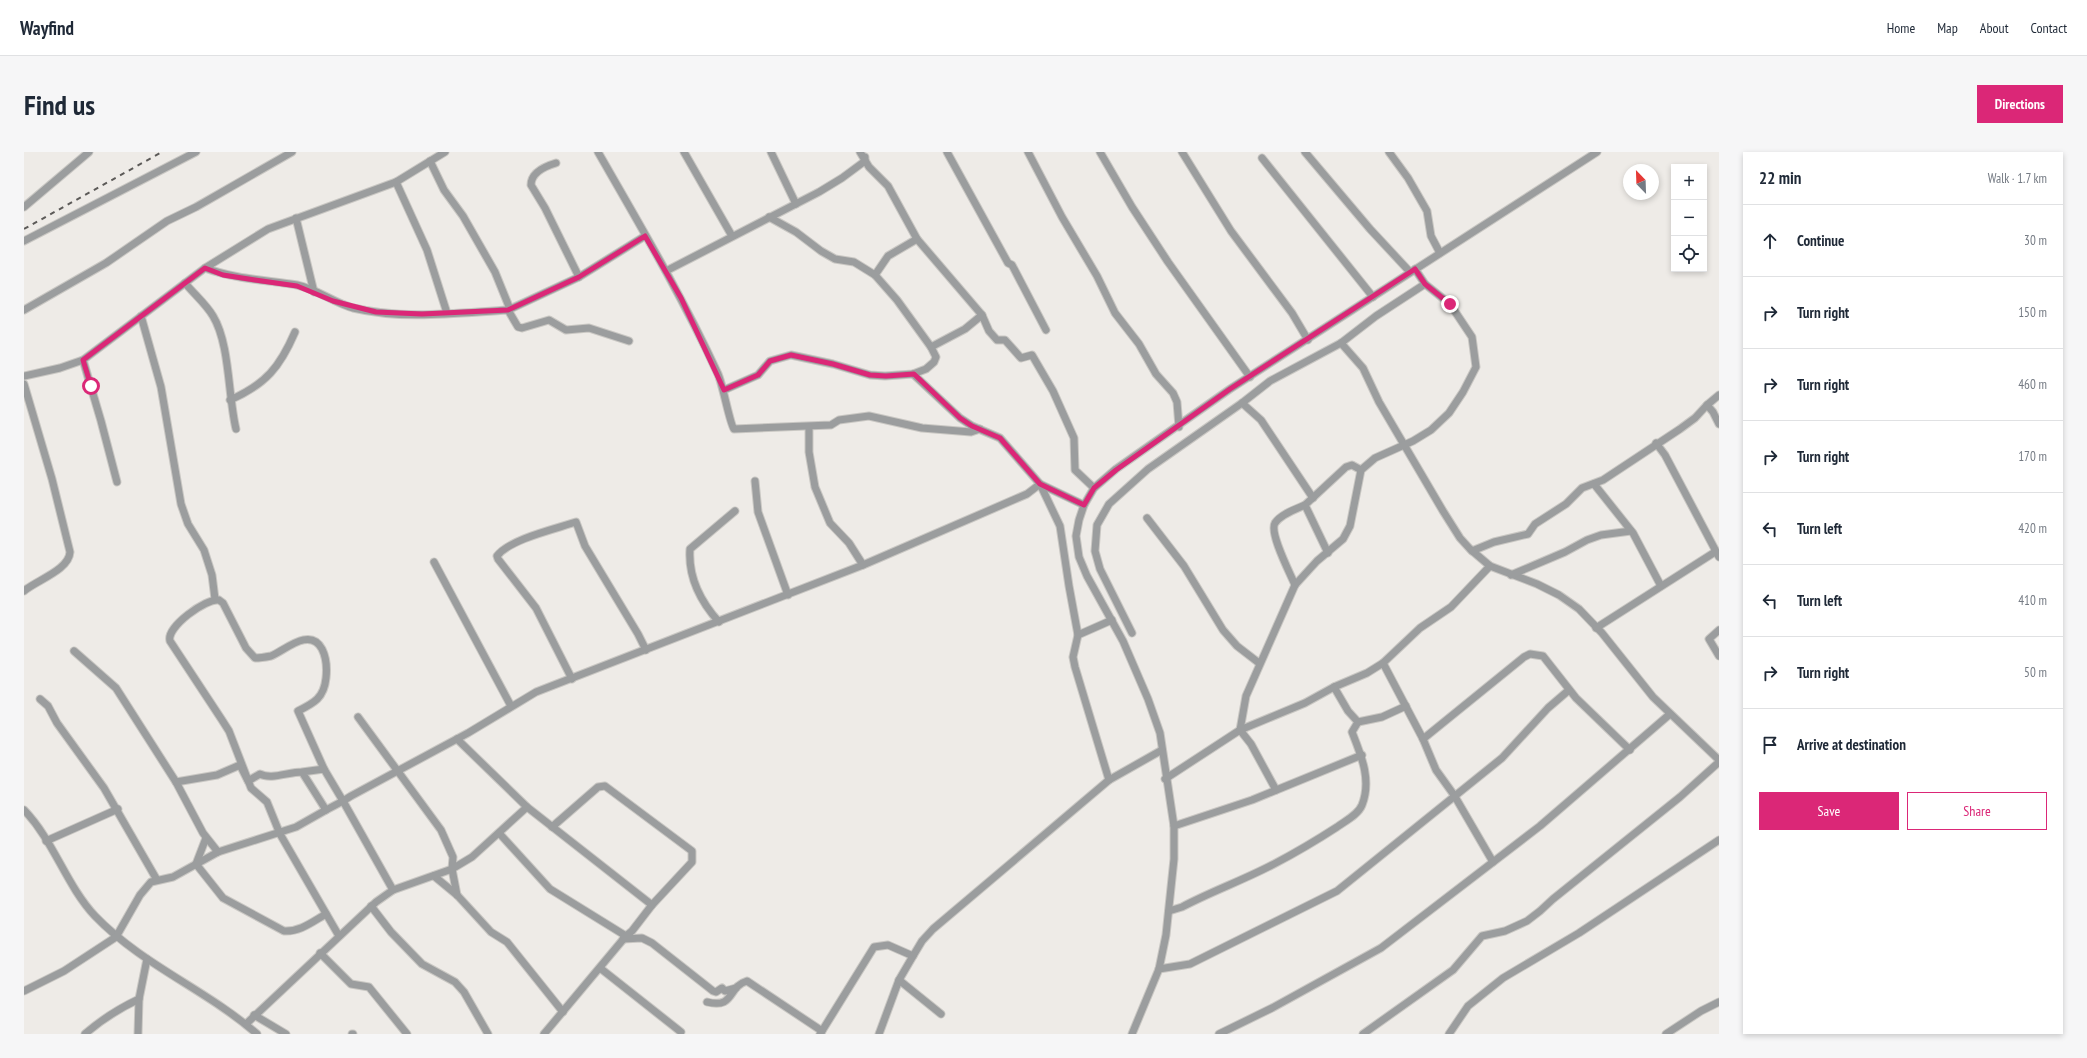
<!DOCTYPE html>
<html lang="en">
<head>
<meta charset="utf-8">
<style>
	body { margin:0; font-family:"PT Sans Narrow",sans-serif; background:#f6f6f7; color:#1f2937 }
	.controls { position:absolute; right:12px; top:12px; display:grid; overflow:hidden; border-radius:0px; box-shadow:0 2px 6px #0003 }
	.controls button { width:36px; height:36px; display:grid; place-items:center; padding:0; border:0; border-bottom:1px solid #e0e1e3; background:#fff; color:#1f2937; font:20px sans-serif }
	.compass { position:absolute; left:1599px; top:12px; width:36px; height:36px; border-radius:50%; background:#fff; box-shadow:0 2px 6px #0003; rotate:337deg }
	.stop { position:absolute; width:12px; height:12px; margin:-9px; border:3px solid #db2777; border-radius:50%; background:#fff }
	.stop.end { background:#db2777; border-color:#fff; box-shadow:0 1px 4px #0008 }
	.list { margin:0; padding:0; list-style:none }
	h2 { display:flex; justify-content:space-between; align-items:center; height:52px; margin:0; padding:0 16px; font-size:17px }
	h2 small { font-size:13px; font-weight:400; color:#747a83 }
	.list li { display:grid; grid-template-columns:26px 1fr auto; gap:12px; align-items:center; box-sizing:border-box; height:72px; padding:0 16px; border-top:1px solid #e0e1e3 }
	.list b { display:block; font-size:15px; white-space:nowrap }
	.list em { font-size:13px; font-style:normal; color:#747a83 }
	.actions { display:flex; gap:8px; padding:12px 16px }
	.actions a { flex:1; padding:9px 0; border:1px solid #db2777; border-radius:0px; text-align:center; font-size:14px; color:#db2777 }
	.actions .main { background:#db2777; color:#fff }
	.icon { flex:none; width:22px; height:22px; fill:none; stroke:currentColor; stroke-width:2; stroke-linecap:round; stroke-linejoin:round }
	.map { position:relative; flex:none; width:1695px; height:882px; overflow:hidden; border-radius:0px }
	header { display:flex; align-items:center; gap:24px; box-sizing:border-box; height:56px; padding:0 20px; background:#fff; border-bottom:1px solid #e0e1e3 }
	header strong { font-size:19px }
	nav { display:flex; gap:22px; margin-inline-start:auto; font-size:14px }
	.intro { display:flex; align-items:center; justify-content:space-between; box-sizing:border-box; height:96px; padding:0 24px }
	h1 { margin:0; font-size:28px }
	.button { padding:10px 18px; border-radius:0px; background:#db2777; color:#fff; font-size:14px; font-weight:700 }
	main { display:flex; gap:24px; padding:0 24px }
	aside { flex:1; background:#fff; border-radius:0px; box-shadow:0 2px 6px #0003 }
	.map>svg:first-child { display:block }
</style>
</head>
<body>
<header>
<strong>Wayfind</strong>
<nav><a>Home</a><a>Map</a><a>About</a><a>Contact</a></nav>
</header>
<div class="intro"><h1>Find us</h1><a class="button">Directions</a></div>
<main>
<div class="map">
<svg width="1695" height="882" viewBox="0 0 1695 882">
	<rect width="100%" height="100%" fill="#eeebe7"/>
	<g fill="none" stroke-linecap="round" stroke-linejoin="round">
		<defs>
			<g id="street">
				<path d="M574,0C616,73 659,146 694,222C699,233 706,273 710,277L807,273L815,268L845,264L898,276L947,280L956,277"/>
				<polyline points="660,0 708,84"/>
				<polyline points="747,0 772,52"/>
				<polyline points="836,0 845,15 864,34 893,87 958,163 965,179 973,188 981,188 997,206 1008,203 1029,239 1050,286 1051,318 1070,336"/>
				<polyline points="923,0 984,111 988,113 1022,178"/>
				<polyline points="1004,0 1038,65 1073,124 1091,161 1115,192 1132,222 1149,241 1153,250 1155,275"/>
				<polyline points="1076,0 1108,55 1144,110 1226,225"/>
				<polyline points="1158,0 1207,79 1268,161 1284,188"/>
				<polyline points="1281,0 1346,77 1386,120"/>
				<polyline points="1365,0 1384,26 1403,59 1407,84 1416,101"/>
				<polyline points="1238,6 1349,145"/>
				<polyline points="406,9 420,38 439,64 471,120 486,157"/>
				<path d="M532,11C522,14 507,20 507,33L521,56L555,125"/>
				<polyline points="372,30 403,98 423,161"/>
				<polyline points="0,55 65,0"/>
				<polyline points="745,65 772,80 797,99 811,107 830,110 851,123 864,104 893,87"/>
				<polyline points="272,66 290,140"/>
				<polyline points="0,89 172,0"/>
				<path d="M181,116C211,127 242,128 273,133C293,137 310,151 329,156C380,168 433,161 484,158L494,175L498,176L525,168L542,178L565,176L605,189"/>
				<polyline points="642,119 795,40 818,26 841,9 841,5"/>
				<path d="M161,131C170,142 182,152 189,164C206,192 204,244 212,277"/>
				<polyline points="0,158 82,111 143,69 172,55 268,0"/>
				<polyline points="484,158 555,125 621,84"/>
				<polyline points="117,164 137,235 157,352 164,372 180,398 188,423 191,447"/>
				<polyline points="1317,191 1339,216 1355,250 1419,359 1436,386 1446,397 1466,414 1513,432 1535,443 1555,457 1578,481 1629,545 1695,608"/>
				<polyline points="907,195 941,177 958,163"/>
				<polyline points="59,208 77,269 93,330"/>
				<polyline points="889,222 936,266 948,274 976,286 1016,332 1036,374 1045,434 1054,483 1049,505 1051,515 1085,628"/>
				<polyline points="0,224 36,216 59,208 181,116 244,77 372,30 421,0"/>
				<path d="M0,232L28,327L46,400C45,418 13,428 0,439"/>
				<polyline points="700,238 734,223 746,209 767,203 809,212 846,223 861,224 889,222 902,217 910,210 912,205 907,195 873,148 851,123"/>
				<polyline points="1695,243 1683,253 1689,260 1695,272"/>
				<path d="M206,248C242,232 256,215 271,180"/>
				<polyline points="1218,251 1237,268 1289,346"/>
				<polyline points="785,275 785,300 791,335 806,371 825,391 839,413"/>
				<polyline points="1632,291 1641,303 1695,405"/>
				<polyline points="731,329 734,360 764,443"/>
				<polyline points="1016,332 1060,353"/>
				<polyline points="1570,332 1609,381 1637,434"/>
				<polyline points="1123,366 1160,414 1199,478 1213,494 1235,511"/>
				<polyline points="1448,399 1470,390 1504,382 1511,372 1542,352 1558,336 1579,328 1656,277 1671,266 1683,253"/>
				<polyline points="1304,401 1281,353 1322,315 1328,313 1337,318"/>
				<polyline points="410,410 487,554"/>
				<polyline points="1487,423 1541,400 1563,388 1577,383 1607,379"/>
				<path d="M1271,433C1266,421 1245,381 1251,371C1257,362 1272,357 1281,353"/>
				<path d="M695,470C677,450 664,425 666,397L711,359"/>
				<polyline points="1572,476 1691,400"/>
				<polyline points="1695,478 1685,487 1695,504"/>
				<polyline points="1108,481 1076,417 1071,399 1073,373 1085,352 1124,317 1218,251 1246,229 1317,191 1352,164 1401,132"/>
				<polyline points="1054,483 1088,468"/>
				<polyline points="50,499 92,536 152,630 179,681 194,700"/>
				<polyline points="1359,511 1399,587 1412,618 1430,643 1469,710"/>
				<path d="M548,527L512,456L474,407L473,404C486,387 531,377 552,370L561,394L614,482L622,498"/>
				<polyline points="16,547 24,554 33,571 80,636 133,728"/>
				<polyline points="334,565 417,678 429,705 428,717 433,743"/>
				<polyline points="1334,570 1358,565 1382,554"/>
				<polyline points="433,587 503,655 628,753"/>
				<polyline points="1399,587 1500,505 1506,502 1519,504 1552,546 1606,598"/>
				<path d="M300,617L274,559C290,551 300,546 302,526C303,517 302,505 298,497C286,474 260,499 247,504C242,505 236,506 231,506L222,496L199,451L195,448C182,446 142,475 146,489L198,568L205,579L227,636L243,650L256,682L315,784"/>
				<polyline points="1141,627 1216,578 1281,551 1310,535 1343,521 1359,511 1396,476 1427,455 1466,414"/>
				<path d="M152,630L193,623L216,613L224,629L236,622C247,628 264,620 278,620L302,658L319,649L300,617L278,620"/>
				<polyline points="1252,638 1227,592 1216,578 1222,544 1271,433 1293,409 1319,387 1326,374 1337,318 1351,306 1389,289 1407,278 1425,261 1439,240 1452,215 1448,185 1426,152 1401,132 1391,117"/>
				<path d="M0,658C30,689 42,733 71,764C118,813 183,838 233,882"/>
				<polyline points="1150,674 1228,648 1338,603"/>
				<polyline points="475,681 526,737 602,784"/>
				<path d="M182,686L172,712L199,746L260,779C276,780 288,770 302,762"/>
				<polyline points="22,689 94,657"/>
				<polyline points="410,724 433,743 467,780 483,790 539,860"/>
				<polyline points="369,738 428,717 448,705 503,655"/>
				<polyline points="347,754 367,780 398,812 431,830 440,840 464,882"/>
				<path d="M1145,759L1158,755C1188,739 1220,728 1250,712C1271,701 1293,688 1313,675C1321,669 1334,663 1338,653C1348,628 1337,603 1328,580L1334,570L1324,559L1310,535"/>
				<polyline points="599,787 618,786 628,791 689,839 692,840 698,836 701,839 712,836"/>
				<polyline points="296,801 327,832 345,835 383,882"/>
				<polyline points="576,816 657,880"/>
				<polyline points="1135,817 1166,812 1313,739 1478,606 1524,556 1545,538"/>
				<polyline points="875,828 917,862"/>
				<polyline points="0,839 40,819 92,785 116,743 127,730 149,725 194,700 272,675 302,658"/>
				<path d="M683,850C711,857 703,835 723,829L798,879L796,882"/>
				<polyline points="230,863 262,882"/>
				<polyline points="222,872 352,750 369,738 319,649 327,644 444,581 512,540 839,413 1003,342 1016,332"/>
				<polyline points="798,879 850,795 864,793 889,804 898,789 909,777 1085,628 1138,598"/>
				<path d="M61,882C77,868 96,856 115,847"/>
				<polyline points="114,882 115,847 123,807"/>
				<polyline points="328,882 329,882"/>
				<polyline points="520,882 602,784 608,779 628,753 668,710 668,699 581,634 574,635 528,675"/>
				<polyline points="855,882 875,828 889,804"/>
				<polyline points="1108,882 1135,817 1142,783 1150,707 1150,674 1136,581 1124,547 1099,489 1063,424 1055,405 1052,384 1055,368 1060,353 1070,336 1092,317 1206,237 1573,0"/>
				<polyline points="1195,882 1248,856 1357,796 1516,674 1646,562"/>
				<polyline points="1339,882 1429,818 1458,784 1481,779 1503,769 1516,759 1529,747 1656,645 1695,610"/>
				<polyline points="1425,882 1444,854 1479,826 1555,781 1695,688"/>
				<polyline points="1642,882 1677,859 1695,850"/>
			</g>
		</defs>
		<use href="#street" stroke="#c9c7c3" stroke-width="9"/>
		<use href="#street" stroke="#9b9d9e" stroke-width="7"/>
		<polyline stroke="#5c5a58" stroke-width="2" stroke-dasharray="5 5" stroke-linecap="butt" points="0,77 138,0"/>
	</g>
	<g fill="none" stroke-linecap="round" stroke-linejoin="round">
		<polyline stroke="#db2777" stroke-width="5" points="67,234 59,208 181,116 199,123 231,128 273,134 309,149 352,160 398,162 484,158 555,125 621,84 657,146 700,238 734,223 746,209 767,203 809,212 846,223 862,224 890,222 936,266 948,274 976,286 1016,332 1060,353 1070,336 1092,318 1206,237 1391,117 1401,132 1426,152"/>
	</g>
</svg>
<div class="controls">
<button>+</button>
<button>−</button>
<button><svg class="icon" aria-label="locate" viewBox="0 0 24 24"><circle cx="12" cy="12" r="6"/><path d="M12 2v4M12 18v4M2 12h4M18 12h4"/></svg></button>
</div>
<svg class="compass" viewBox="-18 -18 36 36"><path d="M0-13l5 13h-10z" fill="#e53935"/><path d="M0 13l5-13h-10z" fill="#747a83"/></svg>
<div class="stop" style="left:67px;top:234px"></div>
<div class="stop end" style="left:1426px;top:152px"></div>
</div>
<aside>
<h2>22 min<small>Walk · 1.7 km</small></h2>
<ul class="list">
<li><svg class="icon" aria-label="ahead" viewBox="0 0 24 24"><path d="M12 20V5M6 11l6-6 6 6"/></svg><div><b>Continue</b></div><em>30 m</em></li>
<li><svg class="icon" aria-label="right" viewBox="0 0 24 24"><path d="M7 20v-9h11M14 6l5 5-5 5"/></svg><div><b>Turn right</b></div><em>150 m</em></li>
<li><svg class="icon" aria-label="right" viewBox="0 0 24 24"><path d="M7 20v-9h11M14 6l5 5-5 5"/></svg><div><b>Turn right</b></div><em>460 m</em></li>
<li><svg class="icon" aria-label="right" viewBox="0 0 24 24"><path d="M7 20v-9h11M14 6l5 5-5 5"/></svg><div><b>Turn right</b></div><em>170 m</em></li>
<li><svg class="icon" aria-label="left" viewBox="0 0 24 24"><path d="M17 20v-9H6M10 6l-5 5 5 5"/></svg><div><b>Turn left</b></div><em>420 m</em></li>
<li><svg class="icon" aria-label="left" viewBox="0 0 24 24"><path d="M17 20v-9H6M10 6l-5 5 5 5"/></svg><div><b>Turn left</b></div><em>410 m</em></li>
<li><svg class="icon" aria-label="right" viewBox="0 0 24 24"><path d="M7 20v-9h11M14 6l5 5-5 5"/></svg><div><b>Turn right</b></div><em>50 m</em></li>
<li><svg class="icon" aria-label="arrive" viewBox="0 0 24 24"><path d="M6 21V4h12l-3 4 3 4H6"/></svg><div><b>Arrive at destination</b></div></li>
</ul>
<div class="actions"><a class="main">Save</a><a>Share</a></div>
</aside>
</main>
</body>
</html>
